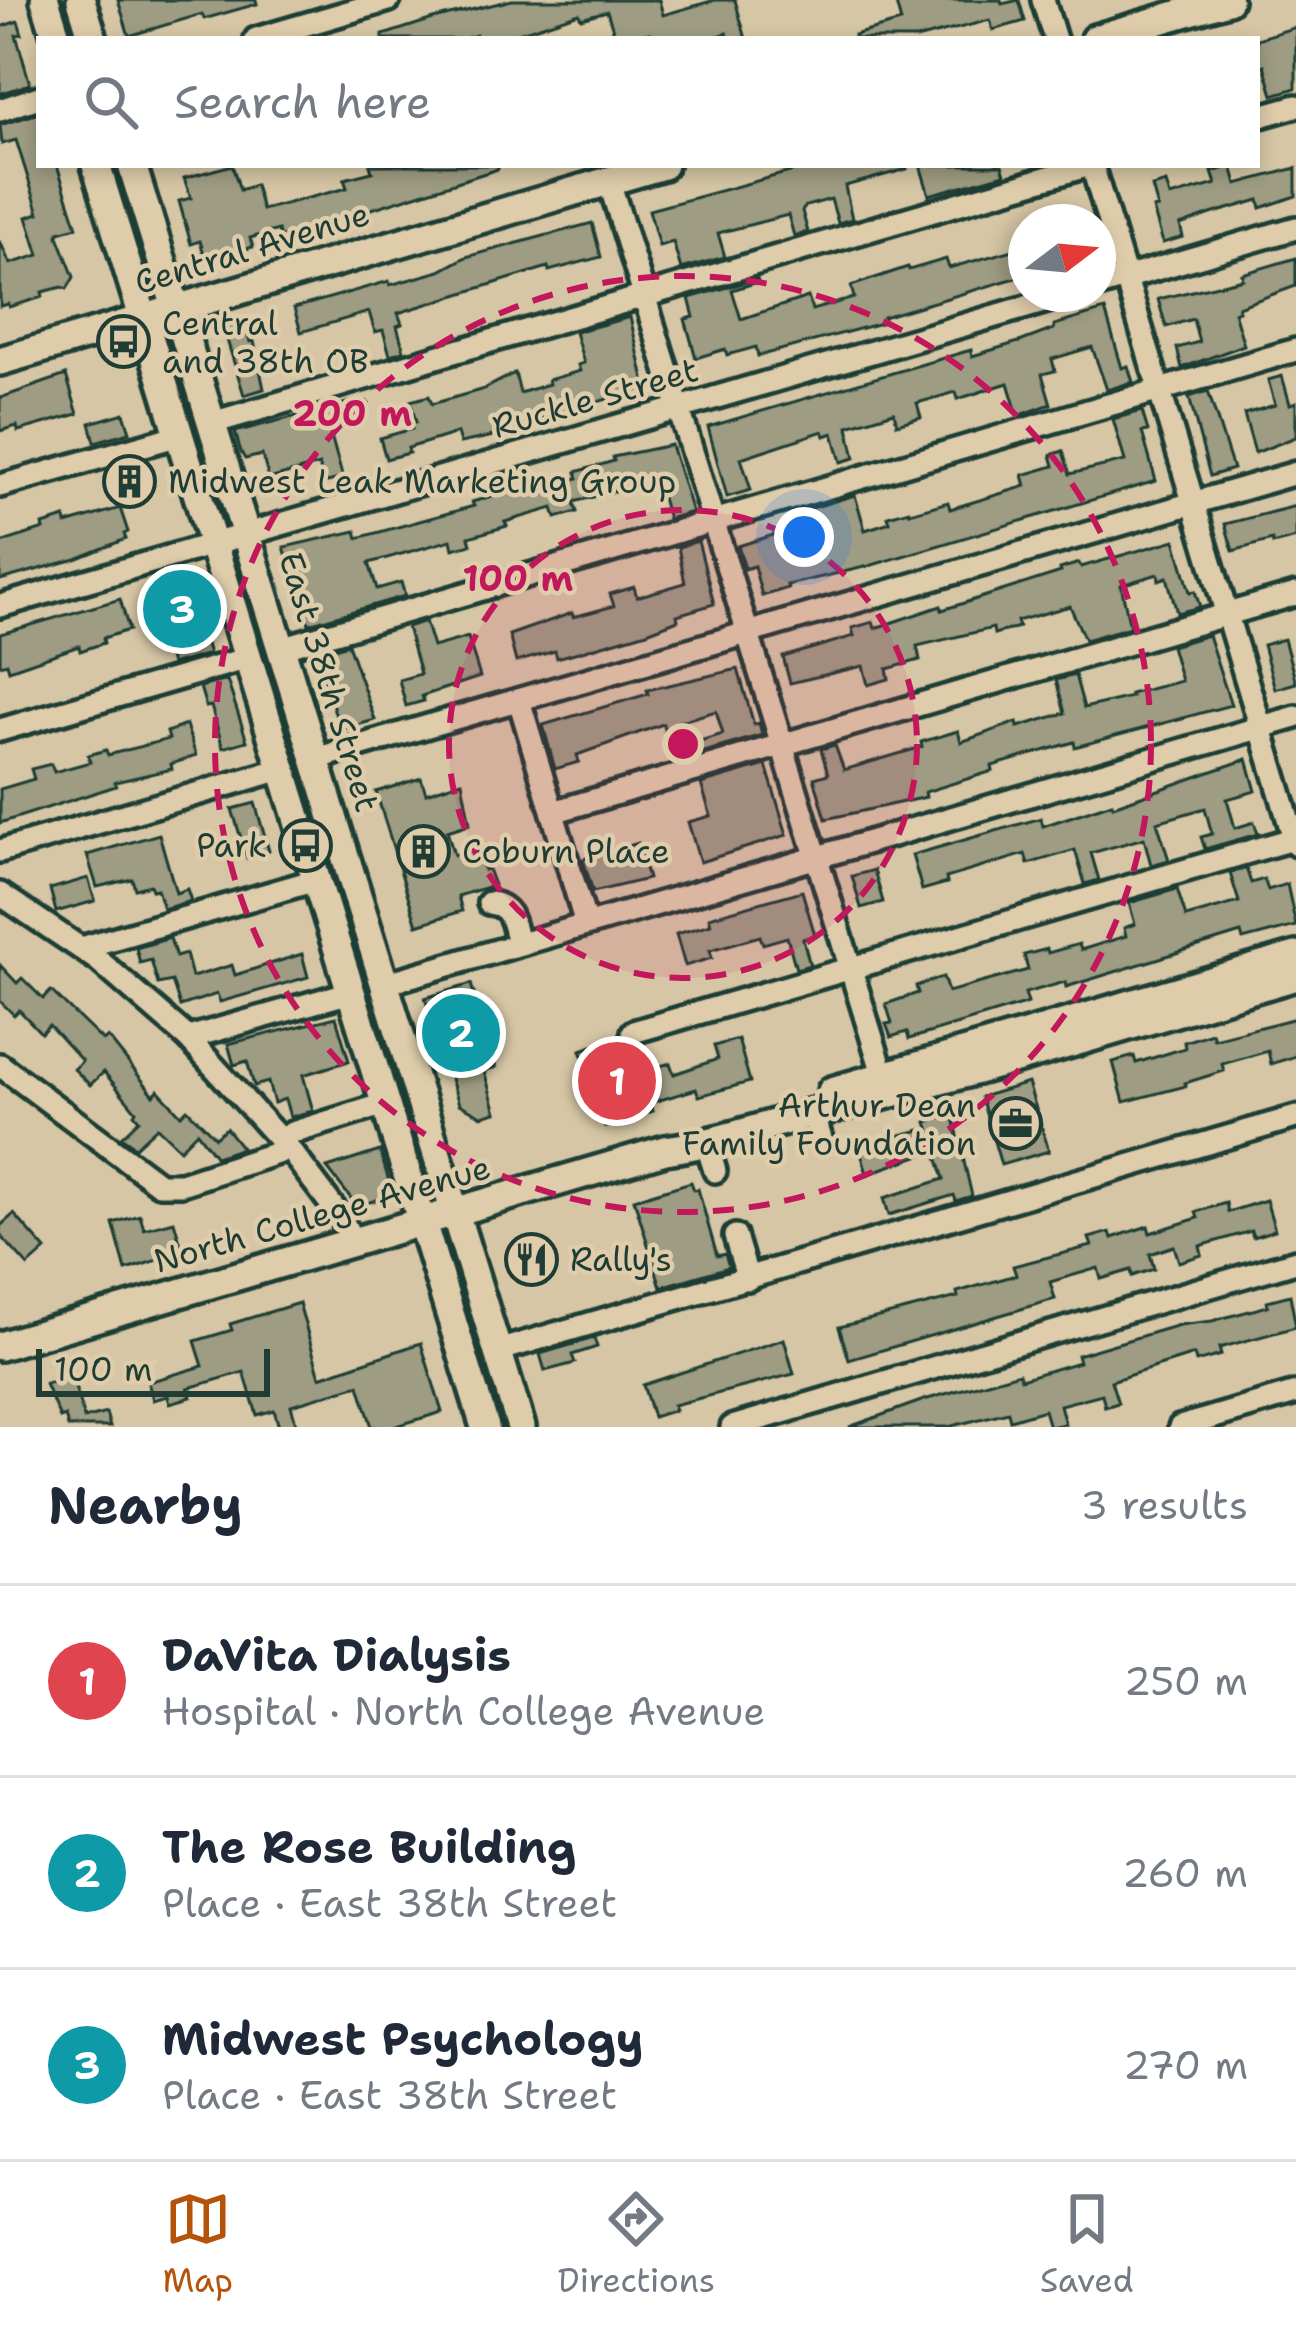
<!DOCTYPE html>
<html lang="en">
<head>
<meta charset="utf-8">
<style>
	body { margin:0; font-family:"Shantell Sans",sans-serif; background:#f6f6f7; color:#1f2937 }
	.compass { position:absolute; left:1008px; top:204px; width:108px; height:108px; border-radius:50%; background:#fff; box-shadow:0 6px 18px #0003; rotate:74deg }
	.scale { position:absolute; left:36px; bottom:30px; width:234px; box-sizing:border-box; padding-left:12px; border:6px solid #1f3d34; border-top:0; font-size:33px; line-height:42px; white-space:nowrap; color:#1f3d34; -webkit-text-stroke:9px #deccaa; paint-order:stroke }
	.you { position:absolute; left:804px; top:537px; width:42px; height:42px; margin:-30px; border:9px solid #fff; border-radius:50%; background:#1a73e8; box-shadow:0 0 0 18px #1a73e833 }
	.badge { display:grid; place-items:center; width:78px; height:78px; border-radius:50%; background:#b45309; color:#fff; font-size:39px; font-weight:700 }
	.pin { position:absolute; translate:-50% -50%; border:6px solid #fff; box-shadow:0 3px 12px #0006 }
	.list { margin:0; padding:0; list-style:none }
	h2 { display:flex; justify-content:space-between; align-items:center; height:156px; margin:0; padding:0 48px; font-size:51px }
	h2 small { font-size:39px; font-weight:400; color:#747a83 }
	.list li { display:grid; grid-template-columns:78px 1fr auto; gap:36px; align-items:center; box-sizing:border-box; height:192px; padding:0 48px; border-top:3px solid #e0e1e3 }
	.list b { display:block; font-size:45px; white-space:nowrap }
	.list p { margin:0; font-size:39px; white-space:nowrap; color:#747a83 }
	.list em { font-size:39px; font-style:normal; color:#747a83 }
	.icon { flex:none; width:66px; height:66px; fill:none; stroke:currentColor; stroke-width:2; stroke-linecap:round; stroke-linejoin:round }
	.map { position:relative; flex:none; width:1296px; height:1427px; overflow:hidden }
	.search { position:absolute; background:#fff; box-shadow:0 6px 18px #0003; left:36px; right:36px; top:36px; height:132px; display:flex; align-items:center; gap:30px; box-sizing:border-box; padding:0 42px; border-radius:0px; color:#747a83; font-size:45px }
	.sheet { height:732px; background:#fff }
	nav { display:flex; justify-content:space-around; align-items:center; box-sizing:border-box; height:168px; border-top:3px solid #e0e1e3; background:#fff; font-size:33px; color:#747a83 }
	nav a { display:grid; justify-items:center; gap:6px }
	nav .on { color:#b45309 }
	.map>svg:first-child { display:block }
</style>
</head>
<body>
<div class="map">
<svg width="1296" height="1427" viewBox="0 0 1296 1427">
	<rect width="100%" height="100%" fill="#d6c6a5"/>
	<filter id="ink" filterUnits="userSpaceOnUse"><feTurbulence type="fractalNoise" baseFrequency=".00833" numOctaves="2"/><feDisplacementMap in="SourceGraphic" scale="24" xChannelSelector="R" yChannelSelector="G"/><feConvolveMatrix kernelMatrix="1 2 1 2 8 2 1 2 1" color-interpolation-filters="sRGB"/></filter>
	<g filter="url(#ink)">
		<g fill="#9e9c82" stroke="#1f3d34" stroke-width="3">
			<polygon points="118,0 256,0 257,4 204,19 202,14 129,36"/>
			<polygon points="512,0 659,0 663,15 715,0 735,0 746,39 729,39 727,33 708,39 652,39 650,33 616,39 607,11 581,18 579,13 500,39 477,39 476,35 462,39 383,39 383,35 433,19"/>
			<polygon points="895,0 1001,0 1002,4 1019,0 1025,21 993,30 990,20 916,39 854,39 854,35 901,22"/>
			<polygon points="18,21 22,34 16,35 30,84 0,94 0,27"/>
			<polygon points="1296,27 1296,88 1273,95 1264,65 1257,68 1257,39"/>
			<polygon points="39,113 39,165 57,165 77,227 59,232 58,236 74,277 67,289 62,287 42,292 43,297 9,307 8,304 0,306 0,241 10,264 39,255 27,217 39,213 16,140 2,144 0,125"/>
			<polygon points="232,165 240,190 255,185 262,210 347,188 344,179 372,172 370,165 497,165 498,169 280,238 278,230 250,238 253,247 206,260 200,241 191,244 179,201 191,198 184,178"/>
			<polygon points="816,165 906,165 907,169 845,186 852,219 838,223 831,199 806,206 802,211 808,232 794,236 788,215 718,233 725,257 681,269 673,242 659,246 649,210"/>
			<polygon points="920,165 1002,165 1005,174 929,195"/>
			<polygon points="1232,166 1237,184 1296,168 1296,196 1261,208 1259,200 1211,214 1180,225 1183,237 1163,243 1153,209 1158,208 1152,187 1166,183 1170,197 1216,184 1212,172"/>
			<polygon points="592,223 601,257 549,271 548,267 398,313 402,324 397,326 404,351 390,355 383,330 375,332 369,312 301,332 294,308 389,281 390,285 440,271 466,257"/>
			<polygon points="1020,248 1026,275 883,317 885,322 758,356 756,347 727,355 725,349 696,358 685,319 694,317 689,298 757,279 758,282 732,290 741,319 808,297 812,310 854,298 851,286 908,267 909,270 946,259 949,268"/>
			<polygon points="1296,258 1296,286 1238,307 1239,311 1234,312 1244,345 1182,368 1177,348 1199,342 1193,319 1166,327 1158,299 1243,279 1242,274"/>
			<polygon points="1105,310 1122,368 1128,366 1133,382 1107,390 1092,347 1052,359 1055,371 1042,374 1051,404 1018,416 1008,383 958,399 956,392 917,403 921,417 897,424 894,412 848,426 855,458 841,462 833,433 825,436 823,431 741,458 751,490 727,497 708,427 971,350 972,356 1022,341 1054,329 1054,325"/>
			<polygon points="630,317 646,388 513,426 514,430 489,437 460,443 457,433 408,448 409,453 386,459 380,438 412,429 410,423 416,422 410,401 429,396 432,404 484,389 515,373 520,393 549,384 548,380 580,371 578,365 584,363 575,332"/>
			<polygon points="243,321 250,342 254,341 264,389 244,395 223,327"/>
			<polygon points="66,375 78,414 18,431 17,426 0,431 0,398"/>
			<polygon points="1282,376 1290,404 1296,402 1296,437 1255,453 1244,414 1275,405 1268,380"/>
			<polygon points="1208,391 1233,469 1210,476 1189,397"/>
			<polygon points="354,401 359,421 329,429 343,478 324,483 319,465 269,479 262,455 245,459 241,452 235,432"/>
			<polygon points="1142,411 1148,431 1142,432 1156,481 869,566 787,585 788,588 762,596 754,566 745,569 738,546 809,524 805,510 855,495 865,530 890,522 888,516 909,510 910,513 948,502 950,509 1026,486 1023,475 1054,466 1051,455 1063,451 1070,474 1125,461 1113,419"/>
			<polygon points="124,413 130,432 95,442 90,423"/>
			<polygon points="671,445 692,512 668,519 657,480 574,502 577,512 556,518 553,508 505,522 507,526 469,537 471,544 453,549 451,540 369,563 377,589 401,582 405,596 309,624 284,547 356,531 358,538 474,506 472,502 531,485 533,490 578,478 576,472 614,461 613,457"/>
			<polygon points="135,463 145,499 124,505 114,469"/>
			<polygon points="1296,506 1296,538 1273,544 1272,540 1233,551 1225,524"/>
			<polygon points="120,508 128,532 124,534 126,539 76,559 0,580 0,543 44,529 43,525 65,518 66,524"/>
			<polygon points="1175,540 1190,592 1195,591 1200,607 1177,613 1167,577 1159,580 1158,574 1121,585 1130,627 1085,640 1070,606 1017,621 1019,627 994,634 993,628 917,646 920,660 887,669 889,679 868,685 863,666 790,683 783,657 854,636 852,628 873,622 875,628 941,606 942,610 1061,572 1060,569 1079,563 1081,567"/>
			<polygon points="698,541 714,604 677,615 678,620 647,632 582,651 557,658 555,651 516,662 509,635 572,613 573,617 614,606 610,594 634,587 637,597 685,583 678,547"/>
			<polygon points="187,581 209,654 171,665 167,650 175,647 158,589"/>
			<polygon points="120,599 129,630 103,638 104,643 80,651 79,646 9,670 7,663 0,665 0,634"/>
			<polygon points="425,621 433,647 468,637 480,677 422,696 424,701 406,706 399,680 420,674 407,627"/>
			<polygon points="1208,635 1231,705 1075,747 1074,742 992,766 993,771 925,792 926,797 826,819 814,778 828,774 821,749 835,745 844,770 922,747 921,742 958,731 961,742 1017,722 1018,727 1065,713 1056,680 1075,675 1084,708 1131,697 1130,694 1181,681 1171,646"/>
			<polygon points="1284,639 1296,683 1275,689 1263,645"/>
			<polygon points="348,644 375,720 340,730 317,653"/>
			<polygon points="738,669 754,725 759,723 762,735 694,755 690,744 723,734 716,711 678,722 686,750 672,754 663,724 577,755 579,762 555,769 543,725 648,694 647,690"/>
			<polygon points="227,680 247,741 223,748 211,706 206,707 200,687"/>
			<polygon points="186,725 196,756 171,764 172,769 115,782 116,786 0,823 0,789 34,779 31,769 51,764 54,772 90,762 88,755 106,750 108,755 169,739 167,732"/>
			<polygon points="1247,759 1256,791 1227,799 1235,828 1254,822 1258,834 1205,849 1201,837 1212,834 1205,808 1157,822 1169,860 1151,865 1144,838 1091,853 1099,880 1085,884 1075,850 1028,864 1025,854 946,878 947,883 922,890 912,855 1041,818 1043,826 1112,803 1113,806"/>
			<polygon points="766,765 787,835 700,862 688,822 711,816 701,784"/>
			<polygon points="421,778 426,793 462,781 470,824 447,831 454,855 476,848 484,870 488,869 494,885 458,896 462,911 417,925 376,792"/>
			<polygon points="255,803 269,851 247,858 232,809"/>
			<polygon points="159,834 176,893 187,889 191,901 163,909 157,889 152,890 150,885 135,889 132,879 97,887 87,855"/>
			<polygon points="638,843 648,879 593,892 583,859"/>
			<polygon points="1246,868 1251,883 1264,879 1268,890 1287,884 1296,926 1243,940 1241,933 1066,987 1065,982 1025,993 1028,1003 909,1039 907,1032 891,1037 886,1024 892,1023 886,1004 918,993 916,986 943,977 948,992 1028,970 1024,955 1047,949 1048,953 1079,944 1081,950 1126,936 1124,928 1135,924 1129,903 1177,889 1186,917 1239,902 1230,873"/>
			<polygon points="874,870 883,902 861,908 852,876"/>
			<polygon points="88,878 95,901 56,912 50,889"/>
			<polygon points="802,891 815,935 803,939 810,965 796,969 787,937 763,944 760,936 710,950 712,958 685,966 676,934 711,924 709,917"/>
			<polygon points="170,938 176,957 186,954 192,977 232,965 235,975 302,954 308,977 220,1002 217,994 180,1006 172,981 158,984 151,960 140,963 136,948"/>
			<polygon points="0,965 17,983 22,978 43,999 51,991 103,1041 108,1037 154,1095 158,1090 181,1115 187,1109 215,1137 226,1128 242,1148 216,1157 197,1132 180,1149 157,1127 135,1147 121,1137 139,1120 134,1114 136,1111 104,1072 90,1085 74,1069 82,1061 49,1025 41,1033 19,1010 14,1015 0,1001"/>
			<polygon points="471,984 496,1067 484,1071 496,1112 482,1116 459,1104 425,998"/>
			<polygon points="336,1017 349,1061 303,1075 313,1111 290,1117 285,1099 274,1103 268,1082 254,1086 247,1061 234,1065 228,1044"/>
			<polygon points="1296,1018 1296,1056 1271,1064 1268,1051 1222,1064 1224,1071 1185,1083 1186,1086 1124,1102 1113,1062 1134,1056 1136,1063 1185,1048 1184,1042 1212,1033 1214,1039"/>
			<polygon points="619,1037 632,1047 640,1072 670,1063 674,1074 718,1059 714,1046 738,1039 750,1082 699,1096 696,1089 650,1103 653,1111 605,1127 581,1050"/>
			<polygon points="1028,1083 1049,1151 1001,1165 981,1097"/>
			<polygon points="953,1114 972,1196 956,1201 954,1195 889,1215 884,1198 944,1179 935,1150 867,1174 859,1145 929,1128 927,1122"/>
			<polygon points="380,1151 393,1195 357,1206 327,1168"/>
			<polygon points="691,1182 694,1190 698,1189 717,1256 725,1254 729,1267 661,1287 634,1199"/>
			<polygon points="1266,1200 1275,1230 1253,1237 1251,1231 1200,1246 1202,1255 1179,1262 1174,1246 1150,1254 1154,1269 1132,1276 1131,1270 1101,1279 1098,1268 1050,1282 1055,1299 849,1360 839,1327 958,1297 957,1292 1016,1275 1013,1266 1092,1246 1089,1238 1110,1232 1112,1238 1148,1226 1150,1233 1198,1218 1196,1212 1226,1203 1228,1212"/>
			<polygon points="14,1214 46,1250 28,1266 0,1235 0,1226"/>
			<polygon points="140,1215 144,1229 174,1221 183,1252 126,1270 113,1223"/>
			<polygon points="1290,1295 1296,1327 1219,1348 1221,1355 1196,1362 1194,1355 1111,1381 1118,1403 1105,1407 1102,1394 1060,1405 1065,1424 1049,1427 1044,1410 1010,1420 1008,1412 948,1427 849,1427 924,1400 1019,1373 1021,1379 1079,1362 1077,1355 1179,1325 1212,1321 1268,1306 1267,1301"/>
			<polygon points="299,1303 320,1377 421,1343 442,1412 393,1427 372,1427 359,1385 291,1405 297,1427 279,1427 274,1410 257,1415 244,1372 188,1388 191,1397 170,1403 168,1396 153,1400 148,1382 203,1366 195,1341 232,1330 230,1324"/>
			<polygon points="594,1338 597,1347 572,1355 575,1363 545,1371 540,1354"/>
			<polygon points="784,1339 794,1374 673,1405 675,1410 653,1417 643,1385"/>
			<polygon points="72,1376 84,1419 106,1413 110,1427 68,1427 65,1416 60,1418 45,1384"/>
		</g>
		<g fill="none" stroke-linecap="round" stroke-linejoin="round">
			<defs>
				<g id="minor">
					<polyline points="1043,0 1055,39"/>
					<polyline points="256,39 389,0"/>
					<polyline points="0,110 39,97"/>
					<polyline points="1257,117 1296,106"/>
					<polyline points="1092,165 1296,845"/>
					<polyline points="609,181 884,1077"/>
					<polyline points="1098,286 1296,228"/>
					<polyline points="212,423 1090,165"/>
					<polyline points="0,486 180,435"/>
					<polyline points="0,606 1071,294"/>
					<polyline points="281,648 1296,350"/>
					<polyline points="519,700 586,924"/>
					<polyline points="0,730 248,658"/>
					<polyline points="315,759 1296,473"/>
					<polyline points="553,812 1296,594"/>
					<polyline points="0,851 282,769"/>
					<polyline points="0,894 98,960 188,1038 293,1154 342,1219 352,1241"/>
					<path d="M489,903C513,905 513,925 518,944"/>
					<polyline points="81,948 316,880"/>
					<polyline points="384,984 1296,717"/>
					<polyline points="633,1032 1296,838"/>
					<polyline points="188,1038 351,992"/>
					<polyline points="0,1065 159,1184 181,1184 280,1152 282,1140 292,1133 385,1104"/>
					<polyline points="813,1113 821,1139"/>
					<polyline points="707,1145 715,1171"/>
					<polyline points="735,1236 748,1279"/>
					<polyline points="497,1351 1296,1117"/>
					<polyline points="732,1427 1296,1261"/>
					<polyline points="1180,1427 1296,1393"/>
				</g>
				<g id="major">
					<polyline points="45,0 57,39"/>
					<polyline points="81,0 93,39"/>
					<polyline points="1095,39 1228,0"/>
					<polyline points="96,165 485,1427"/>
					<polyline points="132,165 521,1427"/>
					<polyline points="0,361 663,165"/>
					<polyline points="832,1091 1296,956"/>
					<path d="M0,1346L665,1150C718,1143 765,1125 817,1112C978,1073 1137,1023 1296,976"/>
				</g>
			</defs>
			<use href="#minor" stroke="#1f3d34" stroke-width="30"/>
			<use href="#major" stroke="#1f3d34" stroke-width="36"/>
			<use href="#minor" stroke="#deccaa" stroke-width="21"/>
			<use href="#major" stroke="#deccaa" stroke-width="27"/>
		</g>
	</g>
	<circle cx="683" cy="744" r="234" fill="#c2185b" fill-opacity=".12"/>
	<g fill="none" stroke="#c2185b" stroke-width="6" stroke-dasharray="21 15">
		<circle cx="683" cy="744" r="234"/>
		<circle cx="683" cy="744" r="468"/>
	</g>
	<defs>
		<symbol id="bus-ring" viewBox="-11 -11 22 22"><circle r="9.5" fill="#deccaa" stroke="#1f3d34" stroke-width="1.5"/><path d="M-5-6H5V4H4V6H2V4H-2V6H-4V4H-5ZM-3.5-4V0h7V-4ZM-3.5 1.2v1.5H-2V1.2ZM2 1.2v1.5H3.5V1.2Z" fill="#1f3d34"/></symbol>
		<symbol id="building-ring" viewBox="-11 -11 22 22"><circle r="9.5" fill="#deccaa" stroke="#1f3d34" stroke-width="1.5"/><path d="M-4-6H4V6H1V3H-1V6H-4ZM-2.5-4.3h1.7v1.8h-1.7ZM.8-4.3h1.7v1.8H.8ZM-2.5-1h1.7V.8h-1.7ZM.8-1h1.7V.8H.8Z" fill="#1f3d34"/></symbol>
		<symbol id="office-ring" viewBox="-11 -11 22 22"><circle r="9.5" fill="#deccaa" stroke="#1f3d34" stroke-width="1.5"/><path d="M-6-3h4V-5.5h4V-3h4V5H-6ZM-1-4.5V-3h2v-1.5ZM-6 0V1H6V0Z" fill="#1f3d34"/></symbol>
		<symbol id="restaurant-ring" viewBox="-11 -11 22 22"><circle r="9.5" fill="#deccaa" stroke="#1f3d34" stroke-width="1.5"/><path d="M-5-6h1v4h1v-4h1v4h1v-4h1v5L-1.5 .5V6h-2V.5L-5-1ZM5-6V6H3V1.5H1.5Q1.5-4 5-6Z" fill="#1f3d34"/></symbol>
	</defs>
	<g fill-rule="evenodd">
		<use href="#bus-ring" x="94" y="312" width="59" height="59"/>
		<use href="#building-ring" x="100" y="452" width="59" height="59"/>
		<use href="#bus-ring" x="276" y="816" width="59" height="59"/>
		<use href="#building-ring" x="394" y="822" width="59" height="59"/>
		<use href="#office-ring" x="986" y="1094" width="59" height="59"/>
		<use href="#restaurant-ring" x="502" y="1230" width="59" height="59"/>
	</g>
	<g text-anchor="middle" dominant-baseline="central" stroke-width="9" stroke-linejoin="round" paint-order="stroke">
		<g font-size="33" fill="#1f3d34" stroke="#deccaa">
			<text transform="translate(252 248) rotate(-17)">Central Avenue</text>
			<text transform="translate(595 398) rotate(-16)">Ruckle Street</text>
			<text transform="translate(329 682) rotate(73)">East 38th Street</text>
			<text transform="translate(322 1214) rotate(-16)">North College Avenue</text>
		</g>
		<g font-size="33" fill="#1f3d34" stroke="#deccaa" text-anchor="start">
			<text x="162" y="323">Central<tspan x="162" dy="38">and 38th OB</tspan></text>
			<text x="168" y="481">Midwest Leak Marketing Group</text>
			<text x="267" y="845" text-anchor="end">Park</text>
			<text x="462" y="851">Coburn Place</text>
			<text x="976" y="1105" text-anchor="end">Arthur Dean<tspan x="976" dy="38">Family Foundation</tspan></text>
			<text x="570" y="1259">Rally's</text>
		</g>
	</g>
	<circle cx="683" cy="744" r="18" fill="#c2185b" stroke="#deccaa" stroke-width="6"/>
	<g font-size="36" text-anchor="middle" font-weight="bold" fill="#c2185b" stroke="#deccaa" stroke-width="9" stroke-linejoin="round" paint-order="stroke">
		<text x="352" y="426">200 m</text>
		<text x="518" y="591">100 m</text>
	</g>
</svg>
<svg class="compass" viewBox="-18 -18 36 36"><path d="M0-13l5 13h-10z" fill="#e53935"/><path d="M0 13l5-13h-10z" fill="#747a83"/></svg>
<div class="scale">100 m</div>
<div class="you"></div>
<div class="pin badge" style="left:617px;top:1081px;background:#e0444e">1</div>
<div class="pin badge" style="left:461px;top:1033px;background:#0f9aa8">2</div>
<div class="pin badge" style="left:182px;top:609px;background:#0f9aa8">3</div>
<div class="search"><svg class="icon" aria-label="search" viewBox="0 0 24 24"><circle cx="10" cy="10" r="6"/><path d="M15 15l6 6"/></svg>Search here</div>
</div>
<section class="sheet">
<h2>Nearby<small>3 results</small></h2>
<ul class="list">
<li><span class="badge" style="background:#e0444e">1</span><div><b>DaVita Dialysis</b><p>Hospital · North College Avenue</p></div><em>250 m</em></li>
<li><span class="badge" style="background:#0f9aa8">2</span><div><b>The Rose Building</b><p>Place · East 38th Street</p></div><em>260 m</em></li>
<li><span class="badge" style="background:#0f9aa8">3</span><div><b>Midwest Psychology</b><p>Place · East 38th Street</p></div><em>270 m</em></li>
</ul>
</section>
<nav>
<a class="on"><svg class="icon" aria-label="map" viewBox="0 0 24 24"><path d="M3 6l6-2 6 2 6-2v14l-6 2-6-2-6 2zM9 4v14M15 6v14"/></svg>Map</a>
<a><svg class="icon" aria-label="directions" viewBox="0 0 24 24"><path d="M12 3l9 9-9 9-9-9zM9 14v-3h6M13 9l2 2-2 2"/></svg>Directions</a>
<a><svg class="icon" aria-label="saved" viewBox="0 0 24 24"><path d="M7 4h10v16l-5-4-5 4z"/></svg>Saved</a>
</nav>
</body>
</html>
